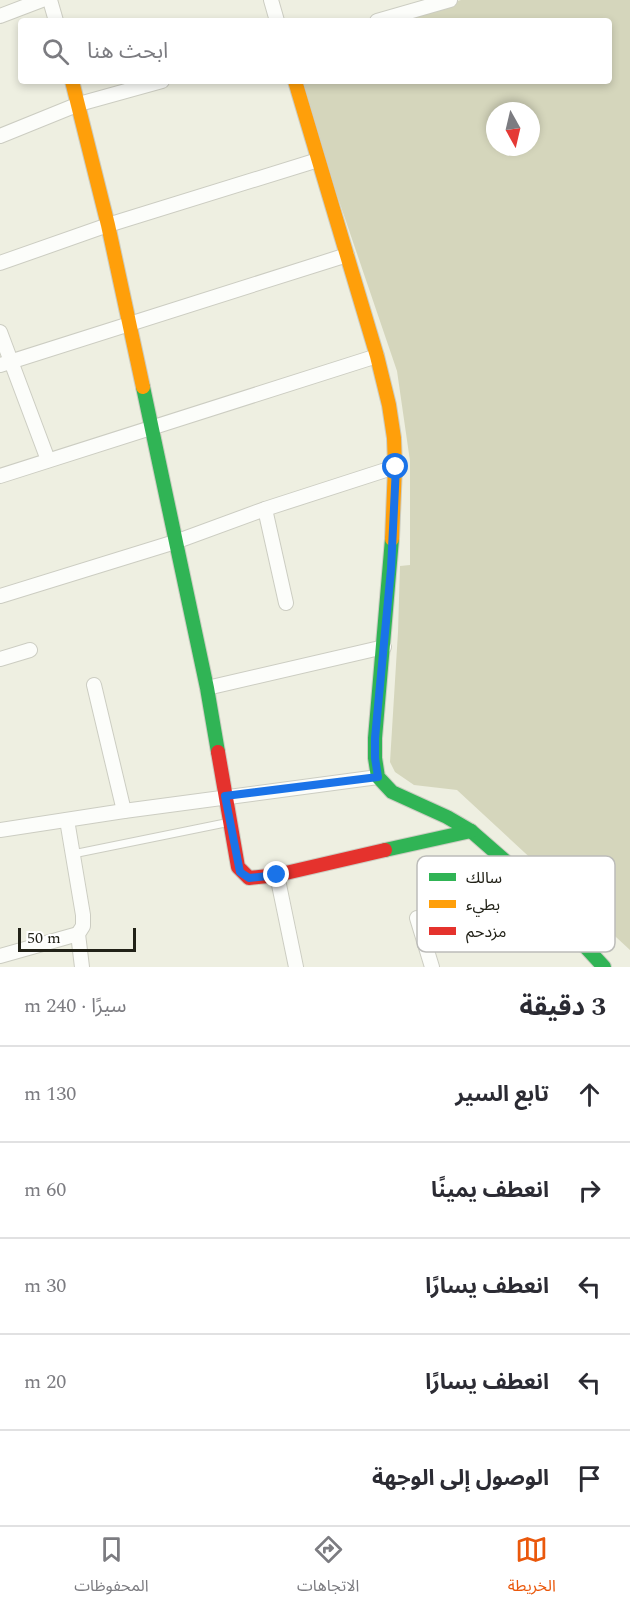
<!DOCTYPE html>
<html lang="ar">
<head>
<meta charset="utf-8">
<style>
	body { margin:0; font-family:Spectral,"Noto Sans Arabic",serif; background:#f2f2f3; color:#2b2b33; direction:rtl }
	.compass { position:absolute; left:486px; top:102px; width:54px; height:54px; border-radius:50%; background:#fff; box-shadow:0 3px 9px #0003; rotate:172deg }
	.scale { position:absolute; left:18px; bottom:15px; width:118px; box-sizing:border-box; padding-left:6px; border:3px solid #212117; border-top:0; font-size:16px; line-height:21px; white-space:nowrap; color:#212117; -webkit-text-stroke:4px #fff; paint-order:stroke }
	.stop { position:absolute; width:18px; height:18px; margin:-14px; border:4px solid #1a73e8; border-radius:50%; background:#fff }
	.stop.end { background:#1a73e8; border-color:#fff; box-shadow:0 2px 6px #0008 }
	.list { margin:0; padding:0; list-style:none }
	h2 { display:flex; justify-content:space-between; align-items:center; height:78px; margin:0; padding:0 24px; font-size:26px }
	h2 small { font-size:20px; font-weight:400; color:#7c7c81 }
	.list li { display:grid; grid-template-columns:39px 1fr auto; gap:18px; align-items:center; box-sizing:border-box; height:96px; padding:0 24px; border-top:2px solid #e1e1e2 }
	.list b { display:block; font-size:22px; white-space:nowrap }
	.list em { font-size:20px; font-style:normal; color:#7c7c81 }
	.icon { flex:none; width:33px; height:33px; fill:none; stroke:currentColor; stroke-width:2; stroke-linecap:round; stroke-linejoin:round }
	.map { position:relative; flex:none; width:630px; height:967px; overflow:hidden; direction:ltr }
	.search { position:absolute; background:#fff; box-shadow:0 3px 9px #0003; left:18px; right:18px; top:18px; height:66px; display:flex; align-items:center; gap:15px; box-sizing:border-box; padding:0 21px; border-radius:6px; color:#7c7c81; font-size:22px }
	.sheet { height:558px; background:#fff }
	nav { display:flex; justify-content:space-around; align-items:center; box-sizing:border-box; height:84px; border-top:2px solid #e1e1e2; background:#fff; font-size:16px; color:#7c7c81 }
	nav a { display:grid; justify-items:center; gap:3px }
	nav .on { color:#ea580c }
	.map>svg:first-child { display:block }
</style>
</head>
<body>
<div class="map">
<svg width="630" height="967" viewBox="0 0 630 967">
	<rect width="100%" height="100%" fill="#eeefe1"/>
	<path fill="#d5d6bc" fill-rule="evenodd" d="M461,0H630V950L457,790L414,785L395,772L390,762L398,632L400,566L410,565V461L397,371L337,195L303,81H609V21H393ZM495,111H531V147H495Z"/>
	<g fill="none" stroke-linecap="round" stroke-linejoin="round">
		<defs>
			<polyline id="lane" points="73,854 230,822"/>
			<g id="street">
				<polyline points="50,0 56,21"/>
				<polyline points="271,0 277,21"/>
				<polyline points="0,16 42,0"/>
				<polyline points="377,21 450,0"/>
				<polyline points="0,136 79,104 162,81"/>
				<polyline points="0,263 108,225 318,160"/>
				<polyline points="0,332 48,460"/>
				<polyline points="0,365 347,255"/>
				<polyline points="0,476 377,356"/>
				<polyline points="265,509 286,603"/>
				<polyline points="0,596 175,542 265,509 395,467"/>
				<polyline points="0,659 30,650"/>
				<polyline points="94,685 124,811"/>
				<polyline points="207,688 384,647"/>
				<polyline points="67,820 83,915 83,926 78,934 82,967"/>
				<polyline points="0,830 124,811 378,777"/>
				<polyline points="277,875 296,967"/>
				<polyline points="417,918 432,967"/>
				<polyline points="0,956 78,934"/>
			</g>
			<g id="fast">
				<polyline points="143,387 207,688 218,752"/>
				<polyline points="392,539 375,738 375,758 378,777 392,792 447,817 471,831 511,866 604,967"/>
				<polyline points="385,850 471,831"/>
			</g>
			<g id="slow">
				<polyline points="72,81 108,225 143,387"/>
				<polyline points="295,81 377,356 389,405 394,438 395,467 392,539"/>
			</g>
			<polyline id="jam" points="218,752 238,867 249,878 277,875 385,850"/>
		</defs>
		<use href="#lane" stroke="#cccdc2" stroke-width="9"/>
		<use href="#street" stroke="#cccdc2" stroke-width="16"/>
		<use href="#fast" stroke="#cccdc2" stroke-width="16"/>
		<use href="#slow" stroke="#cccdc2" stroke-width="16"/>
		<use href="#jam" stroke="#cccdc2" stroke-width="16"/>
		<use href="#lane" stroke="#fcfdfa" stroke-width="7"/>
		<use href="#street" stroke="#fcfdfa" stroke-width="14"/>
		<use href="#fast" stroke="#30b455" stroke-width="14"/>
		<use href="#slow" stroke="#ff9f0a" stroke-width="14"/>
		<use href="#jam" stroke="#e5322d" stroke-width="14"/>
	</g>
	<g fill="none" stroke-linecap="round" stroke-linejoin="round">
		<polyline stroke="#1a73e8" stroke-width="8" points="277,875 249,878 240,872 225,796 378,777 375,758 375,738 391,569 396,467"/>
	</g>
	<rect x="417" y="856" width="198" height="96" rx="9" fill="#fff" stroke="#bcbcb9" stroke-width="1.5"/>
	<rect x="429" y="873" width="27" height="8" fill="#30b455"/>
	<rect x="429" y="900" width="27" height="8" fill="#ff9f0a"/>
	<rect x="429" y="927" width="27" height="8" fill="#e5322d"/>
	<g font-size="16" fill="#212117">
		<text x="466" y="883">سالك</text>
		<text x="466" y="910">بطيء</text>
		<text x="466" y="937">مزدحم</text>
	</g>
</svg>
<svg class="compass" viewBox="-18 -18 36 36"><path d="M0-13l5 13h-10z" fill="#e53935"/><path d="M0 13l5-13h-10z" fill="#7c7c81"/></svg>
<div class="scale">50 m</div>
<div class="stop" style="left:396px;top:467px"></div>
<div class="stop end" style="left:277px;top:875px"></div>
<div class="search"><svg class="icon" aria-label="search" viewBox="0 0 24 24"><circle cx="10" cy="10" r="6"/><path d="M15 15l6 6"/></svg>ابحث هنا</div>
</div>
<section class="sheet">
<h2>3 دقيقة<small>سيرًا · 240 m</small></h2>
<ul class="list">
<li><svg class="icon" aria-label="ahead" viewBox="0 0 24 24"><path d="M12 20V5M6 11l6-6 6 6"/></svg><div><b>تابع السير</b></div><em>130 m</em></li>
<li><svg class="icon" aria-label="right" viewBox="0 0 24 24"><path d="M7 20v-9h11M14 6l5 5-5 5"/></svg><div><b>انعطف يمينًا</b></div><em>60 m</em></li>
<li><svg class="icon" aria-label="left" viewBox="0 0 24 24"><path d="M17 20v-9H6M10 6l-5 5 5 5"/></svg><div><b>انعطف يسارًا</b></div><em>30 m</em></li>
<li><svg class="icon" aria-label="left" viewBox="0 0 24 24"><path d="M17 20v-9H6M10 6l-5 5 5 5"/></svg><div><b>انعطف يسارًا</b></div><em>20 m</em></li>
<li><svg class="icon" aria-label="arrive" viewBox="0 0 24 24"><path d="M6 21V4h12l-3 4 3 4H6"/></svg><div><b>الوصول إلى الوجهة</b></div></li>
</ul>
</section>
<nav>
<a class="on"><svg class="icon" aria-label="map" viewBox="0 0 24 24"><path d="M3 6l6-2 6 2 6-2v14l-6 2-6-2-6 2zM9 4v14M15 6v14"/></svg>الخريطة</a>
<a><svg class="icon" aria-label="directions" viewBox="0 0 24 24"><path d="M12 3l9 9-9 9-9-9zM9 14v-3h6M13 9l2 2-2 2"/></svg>الاتجاهات</a>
<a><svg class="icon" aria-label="saved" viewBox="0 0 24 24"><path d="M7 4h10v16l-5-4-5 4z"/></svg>المحفوظات</a>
</nav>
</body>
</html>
